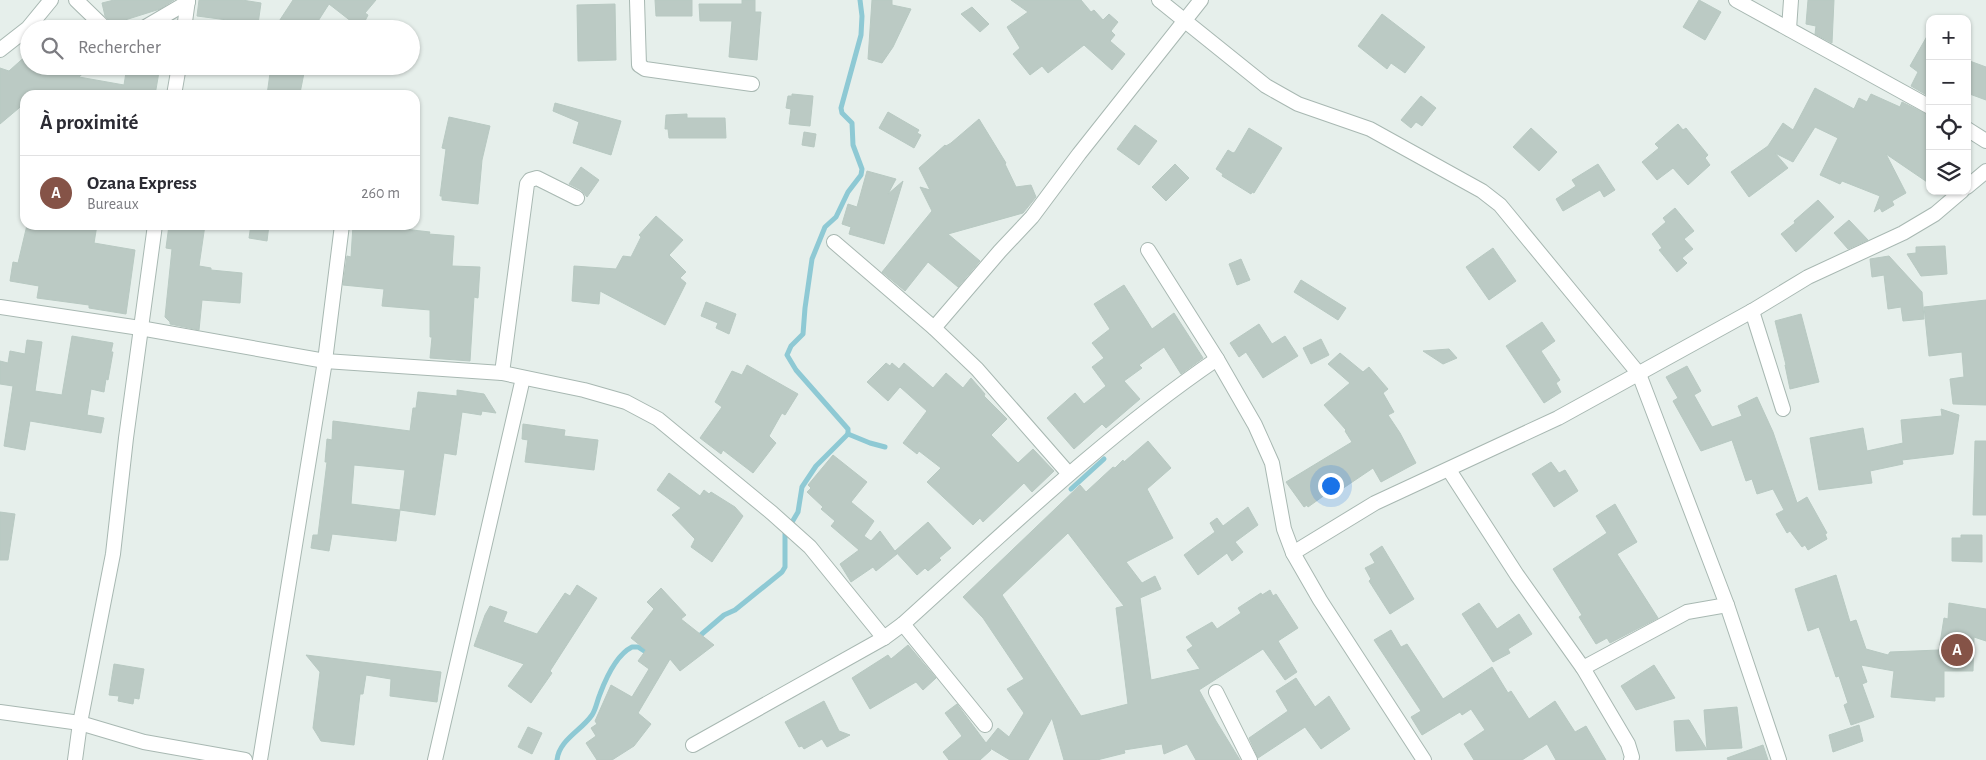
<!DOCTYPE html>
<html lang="fr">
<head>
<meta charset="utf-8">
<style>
	body { margin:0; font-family:"Alegreya Sans",sans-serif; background:#f7f7f7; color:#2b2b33 }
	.controls { position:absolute; right:15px; top:15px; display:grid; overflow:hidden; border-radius:10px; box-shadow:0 1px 4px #0004 }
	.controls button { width:45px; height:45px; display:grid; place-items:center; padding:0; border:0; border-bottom:1px solid #e1e1e2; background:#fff; color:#2b2b33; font:25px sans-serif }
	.you { position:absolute; left:1330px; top:485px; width:18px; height:18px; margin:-12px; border:4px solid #fff; border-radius:50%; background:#1a73e8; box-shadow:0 0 0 8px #1a73e833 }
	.badge { display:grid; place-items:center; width:32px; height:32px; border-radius:50%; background:#855347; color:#fff; font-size:16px; font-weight:700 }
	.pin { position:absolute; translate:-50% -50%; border:2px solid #fff; box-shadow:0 1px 5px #0006 }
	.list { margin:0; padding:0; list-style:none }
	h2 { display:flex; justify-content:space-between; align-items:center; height:65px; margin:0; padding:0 20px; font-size:21px }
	h2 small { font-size:16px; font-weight:400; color:#7c7c81 }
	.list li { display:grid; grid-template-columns:32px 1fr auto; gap:15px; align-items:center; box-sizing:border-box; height:75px; padding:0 20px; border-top:1px solid #e1e1e2 }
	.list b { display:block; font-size:19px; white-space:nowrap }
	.list p { margin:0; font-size:16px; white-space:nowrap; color:#7c7c81 }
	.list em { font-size:16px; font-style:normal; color:#7c7c81 }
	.icon { flex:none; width:28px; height:28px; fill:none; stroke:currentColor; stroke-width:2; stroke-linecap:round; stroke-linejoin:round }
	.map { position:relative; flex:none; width:1986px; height:760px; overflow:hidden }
	.search { position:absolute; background:#fff; box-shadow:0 1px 4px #0004; left:20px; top:20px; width:400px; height:55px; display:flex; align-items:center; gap:12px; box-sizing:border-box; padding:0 18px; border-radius:28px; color:#7c7c81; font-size:19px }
	.panel { position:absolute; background:#fff; box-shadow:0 1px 4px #0004; left:20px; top:90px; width:400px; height:140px; border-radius:15px }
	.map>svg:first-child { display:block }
</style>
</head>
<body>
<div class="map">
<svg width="1986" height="760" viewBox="0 0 1986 760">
	<rect width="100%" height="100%" fill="#e6efeb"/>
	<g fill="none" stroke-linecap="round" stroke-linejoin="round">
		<g stroke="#8ec9d4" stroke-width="5">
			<polyline points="848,434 848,429 796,370 787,355 791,346 803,334 805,308 812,259 825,227 836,217 848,192 861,175 862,169 853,145 852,123 842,113 841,108 861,35 862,16 860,0"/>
			<polyline points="848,434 870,443 885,447"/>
			<polyline points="1071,489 1104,459"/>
			<polyline points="696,639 724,615 735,610 782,572 785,567 785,534 798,512 802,487 816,466 848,434"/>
			<path d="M557,760C559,740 581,731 592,715C596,709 597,701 600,694C606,678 616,655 632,647H638L649,654"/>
		</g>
	</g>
	<g fill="#bbcac4" stroke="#b8c9c2" fill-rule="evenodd">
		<polygon points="114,0 174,0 160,9 125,20 127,29 115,29 112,23 105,16 102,3"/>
		<polygon points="199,0 242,0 261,3 258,24 197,16"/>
		<polygon points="293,0 376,0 365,13 368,15 361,29 329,4 313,29 274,29"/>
		<polygon points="655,0 692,0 692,16 656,16"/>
		<polygon points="742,0 755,0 755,12 761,12 757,60 729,57 732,21 700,21 699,4 742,4"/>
		<polygon points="872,0 892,0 892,5 911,9 893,47 882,63 868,59"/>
		<polygon points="1011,0 1081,0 1091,12 1094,10 1103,20 1109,14 1118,22 1111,31 1115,35 1110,41 1125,54 1112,70 1084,45 1048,73 1042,66 1030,75 1013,54 1020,48 1007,27 1028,12"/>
		<polygon points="1699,0 1721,12 1705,40 1683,27"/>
		<polygon points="1808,0 1834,0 1832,43 1815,34 1816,26 1806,24"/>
		<polygon points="615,4 616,60 578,61 577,5"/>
		<polygon points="972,7 989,24 980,32 961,14"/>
		<polygon points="1382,14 1425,47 1405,73 1391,63 1387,69 1358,46"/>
		<polygon points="1930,31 1930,97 1911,86 1918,72 1910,66"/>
		<polygon points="29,53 29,66 91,66 79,77 124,85 127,66 160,66 155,95 77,95 64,93 62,95 25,95 25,103 0,124 0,68 9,71"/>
		<polygon points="1967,60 1986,67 1986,100 1967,93"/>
		<polygon points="271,66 299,66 298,72 304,73 300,93 298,93 297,95 267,95"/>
		<polygon points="1815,88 1854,109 1859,98 1867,102 1871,94 1900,107 1902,102 1930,116 1930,184 1886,154 1906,193 1892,201 1894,205 1882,212 1880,208 1874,212 1880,196 1842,181 1840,184 1820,175 1838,138 1815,127 1793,162 1775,153 1788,168 1749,197 1731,172 1768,146 1783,123 1793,130"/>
		<polygon points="792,94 813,96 810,126 789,124 791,109 786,108 788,96 792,96"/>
		<polygon points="1421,96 1436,108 1422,126 1416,122 1411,128 1401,120"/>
		<polygon points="555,103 621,121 611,155 573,143 579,122 553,111"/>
		<polygon points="888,112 919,130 917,133 921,135 914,148 879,128"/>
		<polygon points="687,114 687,118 725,118 726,138 669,138 668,129 665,129 666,115"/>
		<polygon points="449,117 490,126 482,160 478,204 442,200 442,196 440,196 446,149 442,148"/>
		<polygon points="979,119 1006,163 1005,164 1016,187 1031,185 1036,197 1023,213 948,234 980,261 958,287 928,262 905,291 882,272 932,211 920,187 930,190 919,168 945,145 946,146 951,143"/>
		<polygon points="1678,124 1683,130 1686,128 1708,155 1705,158 1710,165 1688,185 1673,168 1657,180 1642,162 1659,148 1655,144"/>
		<polygon points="1135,125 1157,141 1139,165 1117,149"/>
		<polygon points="1249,128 1282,148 1254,193 1252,192 1251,194 1222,176 1223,174 1216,169 1228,150 1233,153 1235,152"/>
		<polygon points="1531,128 1557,152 1539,171 1513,147"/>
		<polygon points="804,132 816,134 814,147 802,145"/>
		<polygon points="1175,164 1189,178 1166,201 1152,187"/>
		<polygon points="1598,164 1615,190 1604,197 1600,190 1563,211 1556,199 1576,186 1572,180"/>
		<polygon points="581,167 599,180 587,197 581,190 569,184"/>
		<polygon points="867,171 896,179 888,194 903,181 884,244 849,234 851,227 842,224 848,204 857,207"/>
		<polygon points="1818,200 1834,217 1796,252 1781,234 1795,223 1794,221"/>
		<polygon points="1675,208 1694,231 1684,239 1693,249 1682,258 1687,263 1677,272 1659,250 1662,248 1652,234 1666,222 1663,218"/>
		<polygon points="656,216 683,240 669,255 686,272 680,278 686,283 665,325 600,291 599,304 572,301 574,266 616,269 623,256 631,257 641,237 639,235"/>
		<polygon points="1849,220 1868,240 1848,249 1834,233"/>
		<polygon points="27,225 97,225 94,243 135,250 126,314 89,308 89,305 37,298 39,286 10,281 13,262 18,263"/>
		<polygon points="169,225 205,225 199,266 211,268 211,270 242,273 240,303 202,300 199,330 170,324 170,322 165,317 172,249 166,248"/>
		<polygon points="251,225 269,225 267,241 249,238"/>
		<polygon points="353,225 395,228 430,232 429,234 454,236 452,266 480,267 478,298 474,297 470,361 430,358 432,337 430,337 430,310 382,306 384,289 343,285 347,256 351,257"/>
		<polygon points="1945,246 1947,274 1921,276 1907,254 1916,253 1916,247"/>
		<polygon points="1493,248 1516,281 1489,300 1466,267"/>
		<polygon points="1889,256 1922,292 1924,319 1903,321 1901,307 1888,309 1884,275 1872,277 1870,259"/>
		<polygon points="1241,259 1250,280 1237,285 1229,264"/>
		<polygon points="1301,280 1346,308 1338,320 1294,292"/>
		<polygon points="1124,285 1152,329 1174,313 1203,358 1181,374 1164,347 1139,365 1142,368 1124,381 1140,399 1106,428 1102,424 1074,449 1047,418 1075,393 1084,404 1106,386 1092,367 1104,358 1092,343 1110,329 1094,304"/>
		<polygon points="1986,300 1986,405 1953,404 1950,379 1964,377 1962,352 1929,356 1924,307"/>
		<polygon points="706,302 736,314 729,334 716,328 718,323 701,316"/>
		<polygon points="1801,314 1819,382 1790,389 1785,365 1786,365 1775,321"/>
		<polygon points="1542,322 1555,341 1541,351 1560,380 1556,383 1561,392 1544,403 1506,346"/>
		<polygon points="1259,324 1272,344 1285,336 1298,356 1263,378 1246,352 1239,357 1230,343"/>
		<polygon points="72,336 113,343 111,352 113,352 108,380 106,379 104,392 91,389 87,415 104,418 101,433 30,421 25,450 4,446 13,386 0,384 0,361 8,363 10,351 25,354 27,340 42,342 35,391 62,395"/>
		<polygon points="1321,339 1329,355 1311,364 1303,348"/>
		<polygon points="1449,349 1457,358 1443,364 1423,351"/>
		<polygon points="1340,353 1363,372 1369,367 1388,389 1383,393 1394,412 1388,415 1400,433 1416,463 1381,482 1373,468 1339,491 1336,487 1308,507 1307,505 1304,507 1286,482 1352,442 1345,431 1346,430 1324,405 1350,383 1328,364"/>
		<polygon points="886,363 890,366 892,363 899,369 904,363 933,388 946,373 963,388 971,378 985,394 984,396 1007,419 991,435 1018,463 1033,449 1054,471 1032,492 1024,483 983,522 980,518 973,525 927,482 941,468 919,451 917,454 903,443 927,411 900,387 888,401 867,382"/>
		<polygon points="747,365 798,394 785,415 782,413 769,436 776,443 753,473 723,450 721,454 700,438 722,407 715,402 732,371 742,375"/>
		<polygon points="1687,366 1701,391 1694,395 1712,427 1742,416 1738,406 1757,397 1773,432 1797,503 1807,497 1827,533 1825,534 1827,539 1808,550 1805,545 1802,547 1790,531 1787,533 1776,514 1784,510 1773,489 1757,494 1752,479 1746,481 1732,440 1701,451 1673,401 1678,398 1666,377"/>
		<polygon points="457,390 484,394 496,413 482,411 481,415 462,412 456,455 444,453 435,515 400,510 405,470 354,465 351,504 400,510 396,541 332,534 329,551 311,548 313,535 318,535 327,462 325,462 327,439 332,440 333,421 410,431 413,408 416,408 418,392 457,396"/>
		<polygon points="1941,409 1959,415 1953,454 1902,460 1903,464 1870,471 1872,483 1819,490 1810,438 1863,428 1867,451 1903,443 1901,420 1942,416"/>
		<polygon points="523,424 565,430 564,436 598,440 594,470 525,462 528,440 522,439"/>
		<path d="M1148,441L1171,468L1147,489L1173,538L1126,562L1142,583L1155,576L1161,589L1140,598L1151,680L1200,669L1187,650L1193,646L1186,637L1212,622L1217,629L1241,613L1238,608L1261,593L1262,595L1270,590L1273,596L1276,594L1298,628L1278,641L1297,672L1285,680L1263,649L1199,690L1216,721L1240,760H1196L1187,744L1164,754L1162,744L1124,750L1125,753L1097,760H1064L1052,718L1028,760H1010L990,748L991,750L980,760H949L943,752L962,736L945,713L957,704L986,743L998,728L1009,737L1024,713L1007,689L1024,679L983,618L963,597L1080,485L1086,492L1113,467L1115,468L1123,460L1124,462ZM1068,533L1124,606L1116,608L1128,704L1081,716L1002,595Z"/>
		<polygon points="1975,441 1986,441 1986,515 1973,515"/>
		<polygon points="833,455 867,482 851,502 874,521 864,536 871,541 880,531 897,554 876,571 873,567 851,582 840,564 859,550 831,526 835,521 821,509 823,507 807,492 811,488 808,485"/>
		<polygon points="1551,462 1559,473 1565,470 1578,491 1554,507 1532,474"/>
		<polygon points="669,473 700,496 704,490 709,494 711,492 735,507 743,516 712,562 691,547 695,539 672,515 681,508 657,490"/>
		<polygon points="1615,504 1637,542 1617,554 1658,618 1610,643 1607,638 1596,644 1579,617 1582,615 1553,569 1607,533 1596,516"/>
		<polygon points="1248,507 1258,525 1235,542 1243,552 1232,561 1227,553 1198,575 1184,555 1215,532 1210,523 1217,518 1223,526"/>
		<polygon points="0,512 15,514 8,560 0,560"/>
		<polygon points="928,522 951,548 939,558 941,560 928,571 925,568 917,575 895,551"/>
		<polygon points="1961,535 1982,535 1982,562 1952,561 1952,538 1961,538"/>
		<polygon points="1382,546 1414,599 1390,614 1369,581 1371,579 1365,568 1375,563 1370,554"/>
		<polygon points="1836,575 1850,622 1856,620 1866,649 1888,655 1890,652 1939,650 1944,618 1948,619 1949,603 1986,609 1986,641 1974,637 1973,671 1944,671 1944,697 1935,697 1935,701 1891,697 1894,671 1861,665 1867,682 1862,684 1874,717 1851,725 1844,705 1848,703 1839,676 1836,677 1819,627 1808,631 1795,589"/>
		<polygon points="577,585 597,598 550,671 552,673 531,703 508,686 524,664 474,646 485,615 490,606 507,612 503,622 537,634 565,593 570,596"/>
		<polygon points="661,588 686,615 681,619 714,645 680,671 670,659 638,713 651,724 634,746 612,760 597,760 586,743 596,736 591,728 597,724 595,721 611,685 632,697 649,669 638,661 646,650 631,638 654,609 647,602"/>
		<polygon points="1479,603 1497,629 1519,614 1532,634 1508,649 1510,653 1493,662 1462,614"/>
		<polygon points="1391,630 1401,647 1407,644 1443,699 1492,667 1508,693 1511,691 1529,719 1555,701 1575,732 1586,726 1606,760 1556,760 1547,744 1522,760 1474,760 1464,744 1485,730 1471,709 1462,715 1460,712 1422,735 1411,717 1421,711 1374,640"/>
		<polygon points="908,645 936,678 923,690 916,682 870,709 852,678 888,655 891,659"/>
		<polygon points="306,655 441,672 437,702 390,696 391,679 366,675 363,694 360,694 354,745 321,741 313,728 320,672"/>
		<polygon points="114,664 144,669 139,699 134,698 133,704 118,701 119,696 109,695"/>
		<polygon points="1654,665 1675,698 1636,710 1621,686"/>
		<polygon points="1296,678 1315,707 1329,696 1350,729 1321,749 1305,727 1258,758 1249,738 1288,711 1276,691"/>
		<polygon points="824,701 839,731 850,735 827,747 822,739 804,749 802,746 799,747 785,722"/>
		<polygon points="1737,707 1742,748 1676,751 1674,721 1689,720 1707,750 1704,710"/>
		<polygon points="1859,725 1863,741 1833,752 1829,735"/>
		<polygon points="528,727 542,733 532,754 518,747"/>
		<polygon points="1763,745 1768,760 1728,760 1727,758"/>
	</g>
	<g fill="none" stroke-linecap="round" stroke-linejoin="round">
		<defs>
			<g id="street">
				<polyline points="76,0 106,29"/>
				<polyline points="637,0 639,65 645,69 752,84"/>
				<polyline points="1159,0 1266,86 1298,104 1370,129 1482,191 1500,205 1639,374 1727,605 1779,760"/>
				<polyline points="1736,0 1930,107"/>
				<polyline points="142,29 188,2"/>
				<polyline points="184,29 188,0"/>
				<polyline points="1789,29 1791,0"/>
				<polyline points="0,50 28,28 51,0"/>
				<polyline points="174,95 179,66"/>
				<polyline points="1967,129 1986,141"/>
				<polyline points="1967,187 1986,171"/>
				<polyline points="834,242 934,328 977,369 1069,474"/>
				<polyline points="1148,250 1217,359 1255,425 1272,463 1284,529 1293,553 1320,600 1424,760"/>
				<polyline points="0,307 140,328 325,361 502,373 584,390 626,402 658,419 772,513 810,547 884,638"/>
				<polyline points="1752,311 1783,409"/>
				<polyline points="934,328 1000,251 1032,217 1079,154 1201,0"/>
				<polyline points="502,373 527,184 530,180 537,178 577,198"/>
				<polyline points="1449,470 1517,575 1583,668 1628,744 1632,757 1631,760"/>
				<polyline points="1293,553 1375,503 1558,418 1752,311 1808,277 1903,233 1935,214 1962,191"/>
				<polyline points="903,624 985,725"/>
				<polyline points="1583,668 1687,612 1727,605"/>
				<polyline points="1216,692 1250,760"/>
				<polyline points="0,712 80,723 144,742 245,760"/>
				<path d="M693,745L884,638L903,624C1005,532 1104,436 1217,359"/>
				<polyline points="75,760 80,723 113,554 126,438 155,225"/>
				<polyline points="260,760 325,361 342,225"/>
				<polyline points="435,760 523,378"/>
			</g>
		</defs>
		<use href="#street" stroke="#a8b8b2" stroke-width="16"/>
		<use href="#street" stroke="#fff" stroke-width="14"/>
	</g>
</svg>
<div class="controls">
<button>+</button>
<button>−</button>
<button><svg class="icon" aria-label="locate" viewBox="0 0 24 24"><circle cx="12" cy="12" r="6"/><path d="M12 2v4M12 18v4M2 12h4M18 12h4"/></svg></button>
<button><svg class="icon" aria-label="layers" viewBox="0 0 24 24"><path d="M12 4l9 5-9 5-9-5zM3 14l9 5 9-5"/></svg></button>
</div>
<div class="you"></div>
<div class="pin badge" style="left:1957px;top:650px">A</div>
<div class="search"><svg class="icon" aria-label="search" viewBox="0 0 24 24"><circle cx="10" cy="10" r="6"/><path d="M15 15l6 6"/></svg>Rechercher</div>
<section class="panel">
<h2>À proximité<small></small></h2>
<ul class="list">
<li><span class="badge">A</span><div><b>Ozana Express</b><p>Bureaux</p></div><em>260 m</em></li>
</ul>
</section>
</div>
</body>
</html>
